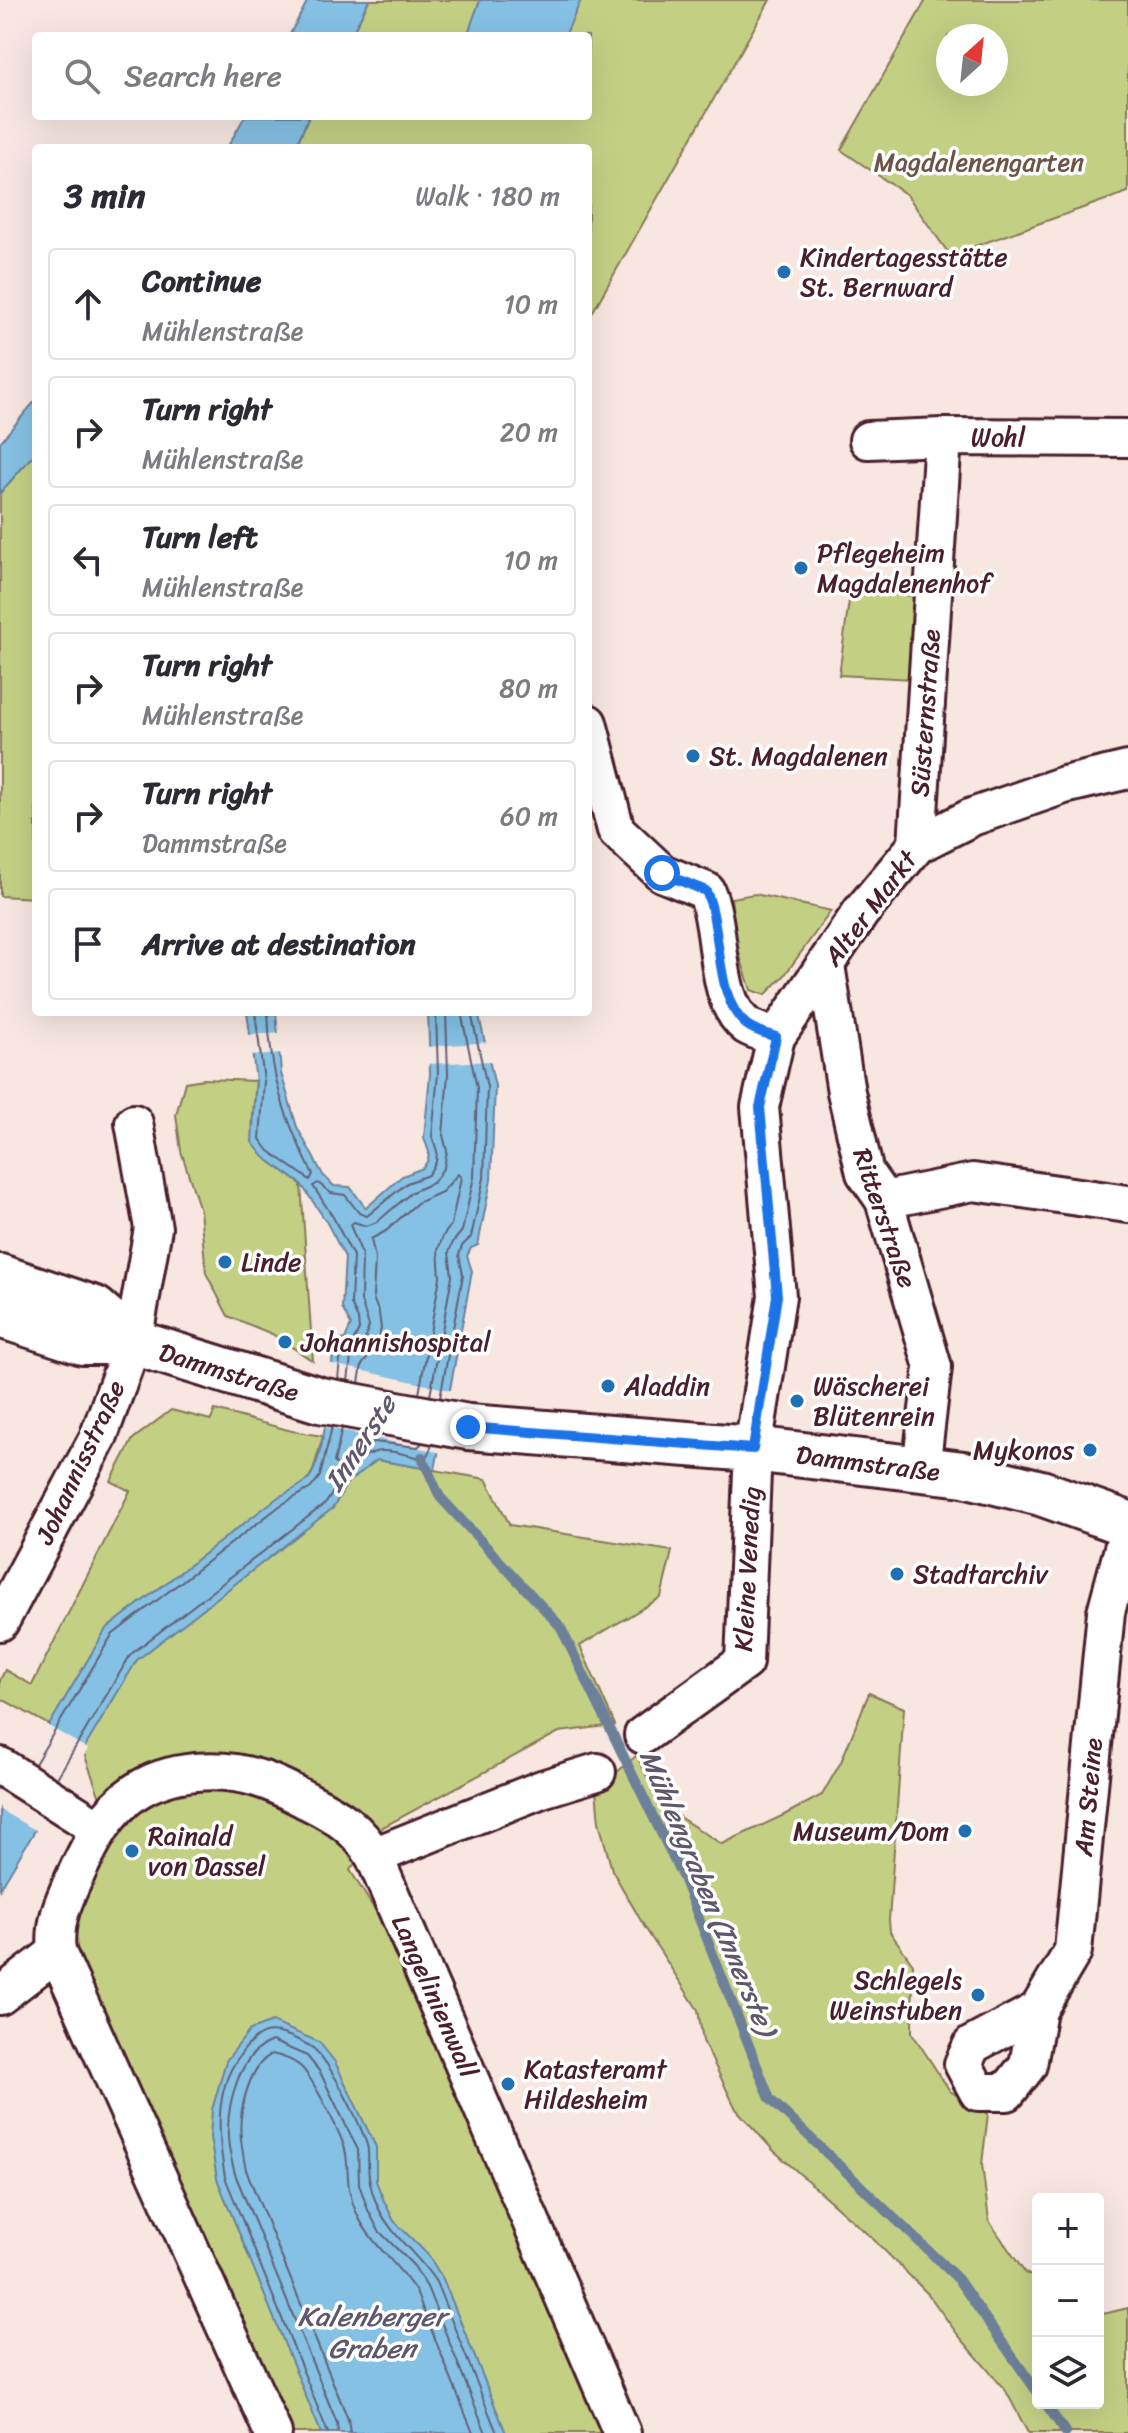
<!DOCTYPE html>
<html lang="en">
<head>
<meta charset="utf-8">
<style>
	body { margin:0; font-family:Sriracha,sans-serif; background:#f7f7f7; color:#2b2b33 }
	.controls { position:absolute; right:24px; bottom:24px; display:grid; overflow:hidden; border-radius:8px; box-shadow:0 8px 32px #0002 }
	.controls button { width:72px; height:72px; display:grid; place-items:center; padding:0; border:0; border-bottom:2px solid #e1e1e2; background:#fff; color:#2b2b33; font:40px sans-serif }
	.compass { position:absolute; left:936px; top:24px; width:72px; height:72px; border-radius:50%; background:#fff; box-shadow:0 8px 32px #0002; rotate:27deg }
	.stop { position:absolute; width:24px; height:24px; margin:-18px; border:6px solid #1a73e8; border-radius:50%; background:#fff }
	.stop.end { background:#1a73e8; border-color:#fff; box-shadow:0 2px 8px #0008 }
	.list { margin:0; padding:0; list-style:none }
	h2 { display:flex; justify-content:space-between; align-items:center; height:104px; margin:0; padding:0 32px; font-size:34px }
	h2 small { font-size:26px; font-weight:400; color:#7c7c81 }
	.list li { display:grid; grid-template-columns:52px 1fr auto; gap:24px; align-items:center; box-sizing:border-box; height:112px; margin:0 16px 16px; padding:0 16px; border:2px solid #e1e1e2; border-radius:8px }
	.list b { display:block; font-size:30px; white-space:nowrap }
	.list p { margin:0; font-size:26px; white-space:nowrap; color:#7c7c81 }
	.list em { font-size:26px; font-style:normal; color:#7c7c81 }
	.icon { flex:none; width:44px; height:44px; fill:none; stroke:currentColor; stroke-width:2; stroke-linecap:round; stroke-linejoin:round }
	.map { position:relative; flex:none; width:1128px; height:2433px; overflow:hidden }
	.search { position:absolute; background:#fff; box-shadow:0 8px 32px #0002; left:32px; top:32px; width:560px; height:88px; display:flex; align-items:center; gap:20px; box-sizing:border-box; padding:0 28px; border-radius:8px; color:#7c7c81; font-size:30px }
	.panel { position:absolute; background:#fff; box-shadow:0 8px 32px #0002; left:32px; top:144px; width:560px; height:872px; border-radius:8px }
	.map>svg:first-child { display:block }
</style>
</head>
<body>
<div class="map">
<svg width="1128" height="2433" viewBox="0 0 1128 2433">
	<rect width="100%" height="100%" fill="#f8e7e1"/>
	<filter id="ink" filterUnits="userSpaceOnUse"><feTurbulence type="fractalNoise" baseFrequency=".0125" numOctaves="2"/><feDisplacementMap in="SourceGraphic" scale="16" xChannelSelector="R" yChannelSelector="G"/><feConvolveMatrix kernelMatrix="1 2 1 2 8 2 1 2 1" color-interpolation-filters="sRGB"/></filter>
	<g filter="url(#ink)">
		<g fill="#c3d084" stroke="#867858" stroke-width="2" fill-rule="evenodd">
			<polygon points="369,0 770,0 588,320 588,148 295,148 309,116 588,116 588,36 351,36"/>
			<path d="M926,0H1128V192L950,255L907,195L841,150ZM948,36H996V84H948Z"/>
			<polygon points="36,452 36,898 0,896 0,493"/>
			<polygon points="850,593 918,596 913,679 839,675"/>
			<polygon points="755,894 831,911 784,976 765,995 751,990 735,941 731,898"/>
			<path d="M204,1079L256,1081C250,1149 245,1144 301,1184L313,1361L272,1334L228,1316L206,1273L200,1210L181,1151L176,1115L185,1082Z"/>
			<polygon points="171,1410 211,1420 215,1410 292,1431 323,1436 313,1471 306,1482 333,1508 347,1483 377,1460 486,1479 510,1525 672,1551 661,1597 580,1646 615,1725 559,1732 383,1827 350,1870 404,1957 608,2433 277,2433 60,1951 108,1832 100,1798 80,1742 0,1698 0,1680 5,1670 32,1685 130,1491 111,1481 133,1439"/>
			<polygon points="869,1693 904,1708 889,1920 890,1932 913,1964 912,2033 950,2091 988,2114 982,2164 989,2221 1025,2273 1038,2279 1038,2403 1098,2403 1098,2315 1128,2308 1128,2433 1028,2433 1006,2391 958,2335 928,2294 873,2239 773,2150 736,2109 703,2041 698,2010 644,1926 612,1870 599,1822 596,1790 637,1755 660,1805 722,1844 784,1815 822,1795 841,1762"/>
		</g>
		<g fill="#85c1e4" stroke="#6d809a" stroke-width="2">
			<polygon points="308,0 369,0 351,36 289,36"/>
			<polygon points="480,0 581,0 565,36 467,36"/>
			<polygon points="245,116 309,116 295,148 227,148"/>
			<polygon points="36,400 36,452 0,493 0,442"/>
			<path d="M247,1012H276L281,1073L297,1127L323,1175L334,1186L350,1187L366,1208L402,1176L423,1168L428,1160L429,1152L424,1138L430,1074L428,1012H478L495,1086L491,1180L478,1245L471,1248L467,1256L472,1271L435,1470L377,1460L347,1483L333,1508L137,1660L0,1889V1808L106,1629L277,1498C287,1492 302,1487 309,1478C327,1454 330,1376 334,1343L345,1339L351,1325L342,1308L345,1257L326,1221L301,1184L264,1157L252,1142L256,1081Z"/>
			<polygon points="272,2022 319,2042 335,2062 376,2147 376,2181 384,2201 394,2221 428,2255 443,2279 506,2433 321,2433 217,2179 210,2137 212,2110 226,2061 250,2030"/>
		</g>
		<g fill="#f8e7e1">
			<polygon points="282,1033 284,1054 249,1056 246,1035"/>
			<polygon points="489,1042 492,1061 426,1064 426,1047"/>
			<polygon points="328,1363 454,1391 442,1453 320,1426"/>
			<polygon points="45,1724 88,1749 39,1832 0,1810 0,1800"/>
		</g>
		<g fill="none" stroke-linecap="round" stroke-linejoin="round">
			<g stroke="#626075" stroke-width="2">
				<path d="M255,1012L264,1081L260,1139L269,1151L310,1180L313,1174C284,1118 270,1076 268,1012"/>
				<polyline points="338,1379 341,1351 352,1344 359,1330 358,1319 351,1304 353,1256 333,1217 313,1186 318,1183 331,1193 345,1195 359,1213 367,1216 407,1183 428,1175 436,1162 437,1151 432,1136 438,1074 436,1012"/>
				<polyline points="348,1381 351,1358 364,1343 369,1326 361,1301 362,1254 350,1225 354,1222 366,1226 377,1222 412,1192 434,1182 444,1167 447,1151 443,1135 448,1074 446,1012"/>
				<polyline points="359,1383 362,1365 376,1347 381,1329 379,1313 373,1298 375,1258 371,1239 386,1231 417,1203 442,1192 458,1174 461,1178 451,1225 443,1236 438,1250 440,1277 419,1394"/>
				<polyline points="430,1396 452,1276 449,1252 453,1242 462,1231 474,1177 477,1088 461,1012"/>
				<polyline points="440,1398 463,1275 459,1255 462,1246 471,1237 484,1178 487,1087 471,1012"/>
				<polyline points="342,1428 334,1462 338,1466 374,1442 418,1447 422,1443"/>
				<polyline points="35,1764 112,1635 281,1505 311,1488 320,1476 332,1427"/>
				<path d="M57,1778L131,1654L326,1503C337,1486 353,1459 375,1452C390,1448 412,1457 426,1459L432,1445"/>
				<path d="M328,2433L225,2177C218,2139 214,2092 238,2058C256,2032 268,2025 298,2040C303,2043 310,2045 314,2049C331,2063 360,2123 367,2145C369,2151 368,2157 368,2163C368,2178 371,2191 377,2205C390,2235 418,2254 436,2282L497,2433"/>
				<path d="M338,2433L337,2423L235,2174C232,2162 228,2148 228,2136C227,2104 239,2053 272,2041L307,2056L320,2072L358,2150L359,2184L368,2210L379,2231L414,2266L427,2287L486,2433"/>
				<path d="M350,2433L348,2419L246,2170C244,2160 242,2149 241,2139C238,2114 248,2066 272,2054C281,2056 293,2060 300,2066C312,2076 344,2139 346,2154C349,2177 346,2191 357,2214C371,2245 399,2264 416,2292L473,2433"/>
			</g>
			<g stroke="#6d809a" stroke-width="10">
				<polyline points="422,1457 440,1497 560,1626 683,1878 770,2099 957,2278 1038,2393"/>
				<polyline points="1045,2403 1066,2433"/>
			</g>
			<defs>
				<g id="street">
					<polyline points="868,440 943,437 1128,438"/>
					<path d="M588,723L616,830L662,873L706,891C723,929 713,1000 747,1026C755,1031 767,1034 776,1037L760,1107L777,1296L753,1449L744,1662L643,1735"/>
					<polyline points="917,845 943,437"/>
					<polyline points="826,965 846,1092 865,1173 884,1200 933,1367 921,1469"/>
					<polyline points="776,1037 861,912 917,845 972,817 1064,785 1128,770"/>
					<polyline points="884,1200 973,1182 1128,1204"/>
					<polyline points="0,1622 98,1438 133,1342 153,1228 134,1123"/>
					<polyline points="0,1766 98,1828"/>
					<polyline points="374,1856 542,1789 597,1772"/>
					<polyline points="0,1996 57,1952"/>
					<polyline points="1038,2010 972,2045 963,2064 978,2092 1007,2092 1028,2065 1038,2010 1073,1951 1106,1612 1128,1530"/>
					<path d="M273,2433L57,1952C53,1921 65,1897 78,1870C93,1839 106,1812 135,1792C169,1769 221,1766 260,1779C277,1784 294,1794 310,1802C338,1816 358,1829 374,1856L622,2433"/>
				</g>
				<g id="secondary">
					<polyline points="0,1277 95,1309 133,1342"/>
					<polyline points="0,1315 83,1342 133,1342 320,1400 468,1427 753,1449 964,1474 1041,1493 1128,1524"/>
				</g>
			</defs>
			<use href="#street" stroke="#4a1f2b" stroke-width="42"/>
			<use href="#secondary" stroke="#4a1f2b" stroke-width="50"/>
			<use href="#street" stroke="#fff" stroke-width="36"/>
			<use href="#secondary" stroke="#fff" stroke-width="44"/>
		</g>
	</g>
	<g fill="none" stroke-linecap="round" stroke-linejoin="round" filter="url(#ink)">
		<path stroke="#1a73e8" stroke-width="10" d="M468,1427L753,1449L777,1296L760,1107L776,1037C767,1034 755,1031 747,1025C714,1000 723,929 706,891L662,873"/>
	</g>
	<g fill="#1f6fb2" stroke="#fff" stroke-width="3">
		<circle cx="784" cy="272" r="8"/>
		<circle cx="801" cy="568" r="8"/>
		<circle cx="693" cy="756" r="8"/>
		<circle cx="225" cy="1262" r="8"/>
		<circle cx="285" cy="1342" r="8"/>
		<circle cx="608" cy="1386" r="8"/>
		<circle cx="797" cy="1401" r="8"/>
		<circle cx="1090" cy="1450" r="8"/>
		<circle cx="897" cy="1574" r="8"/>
		<circle cx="965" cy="1831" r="8"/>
		<circle cx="132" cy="1851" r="8"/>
		<circle cx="978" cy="1995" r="8"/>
		<circle cx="508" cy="2084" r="8"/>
	</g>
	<g text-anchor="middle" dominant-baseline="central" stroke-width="7" stroke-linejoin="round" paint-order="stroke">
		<g font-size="26" fill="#6e5446" stroke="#fff">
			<text x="979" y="162">Magdalenengarten</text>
		</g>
		<g font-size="26" fill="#4a1f2b" stroke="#fff" text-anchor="start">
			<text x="800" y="257">Kindertagesstätte<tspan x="800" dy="30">St. Bernward</tspan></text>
			<text x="817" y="553">Pflegeheim<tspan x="817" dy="30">Magdalenenhof</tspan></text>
			<text x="709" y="756">St. Magdalenen</text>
			<text x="241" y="1262">Linde</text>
			<text x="301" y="1342">Johannishospital</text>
			<text x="624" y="1386">Aladdin</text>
			<text x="813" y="1386">Wäscherei<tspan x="813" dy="30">Blütenrein</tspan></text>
			<text x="1074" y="1450" text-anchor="end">Mykonos</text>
			<text x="913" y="1574">Stadtarchiv</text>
			<text x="949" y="1831" text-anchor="end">Museum/Dom</text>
			<text x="148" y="1836">Rainald<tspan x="148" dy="30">von Dassel</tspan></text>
			<text x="962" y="1980" text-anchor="end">Schlegels<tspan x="962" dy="30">Weinstuben</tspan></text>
			<text x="524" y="2069">Katasteramt<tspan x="524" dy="30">Hildesheim</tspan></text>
		</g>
		<g font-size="26" fill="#4a1f2b" stroke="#fff">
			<text x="998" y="437">Wohl</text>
			<text transform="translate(925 713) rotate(-86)">Süsternstraße</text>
			<text transform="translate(870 908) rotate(-53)">Alter Markt</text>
			<text transform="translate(885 1218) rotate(71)">Ritterstraße</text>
			<text transform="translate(229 1372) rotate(17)">Dammstraße</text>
			<text transform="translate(80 1462) rotate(-65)">Johannisstraße</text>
			<text transform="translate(868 1463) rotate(7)">Dammstraße</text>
			<text transform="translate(747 1569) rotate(-87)">Kleine Venedig</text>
			<text transform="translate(1088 1797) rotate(-85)">Am Steine</text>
			<text transform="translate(435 1996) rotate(66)">Langelinienwall</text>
		</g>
		<g font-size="28" font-style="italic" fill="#5f586c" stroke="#fff">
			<text transform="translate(360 1443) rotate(-57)">Innerste</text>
			<text transform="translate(708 1892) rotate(67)">Mühlengraben (Innerste)</text>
			<text x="372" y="2316">Kalenberger<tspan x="372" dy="32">Graben</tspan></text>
		</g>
	</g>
</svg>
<div class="controls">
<button>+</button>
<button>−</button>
<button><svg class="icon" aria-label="layers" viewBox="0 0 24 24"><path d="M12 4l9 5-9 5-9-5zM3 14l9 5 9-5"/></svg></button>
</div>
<svg class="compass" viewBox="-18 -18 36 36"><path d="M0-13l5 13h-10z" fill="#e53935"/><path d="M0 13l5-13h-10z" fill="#7c7c81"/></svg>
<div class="stop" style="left:662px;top:873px"></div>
<div class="stop end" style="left:468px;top:1427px"></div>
<div class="search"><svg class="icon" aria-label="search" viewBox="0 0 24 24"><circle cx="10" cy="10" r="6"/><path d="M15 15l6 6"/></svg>Search here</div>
<section class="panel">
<h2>3 min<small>Walk · 180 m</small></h2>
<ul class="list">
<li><svg class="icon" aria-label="ahead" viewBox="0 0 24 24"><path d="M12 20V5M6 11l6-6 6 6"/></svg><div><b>Continue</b><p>Mühlenstraße</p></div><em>10 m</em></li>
<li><svg class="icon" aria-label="right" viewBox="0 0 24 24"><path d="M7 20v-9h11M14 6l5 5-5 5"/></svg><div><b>Turn right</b><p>Mühlenstraße</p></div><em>20 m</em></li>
<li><svg class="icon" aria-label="left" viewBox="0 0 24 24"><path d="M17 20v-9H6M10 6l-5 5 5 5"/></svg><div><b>Turn left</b><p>Mühlenstraße</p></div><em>10 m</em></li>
<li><svg class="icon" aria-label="right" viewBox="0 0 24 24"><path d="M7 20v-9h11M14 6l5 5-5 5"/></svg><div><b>Turn right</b><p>Mühlenstraße</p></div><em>80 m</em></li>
<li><svg class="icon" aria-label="right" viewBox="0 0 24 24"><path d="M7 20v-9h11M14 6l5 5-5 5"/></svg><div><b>Turn right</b><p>Dammstraße</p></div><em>60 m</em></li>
<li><svg class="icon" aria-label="arrive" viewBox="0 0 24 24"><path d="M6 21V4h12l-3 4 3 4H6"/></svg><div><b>Arrive at destination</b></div></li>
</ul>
</section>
</div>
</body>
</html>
